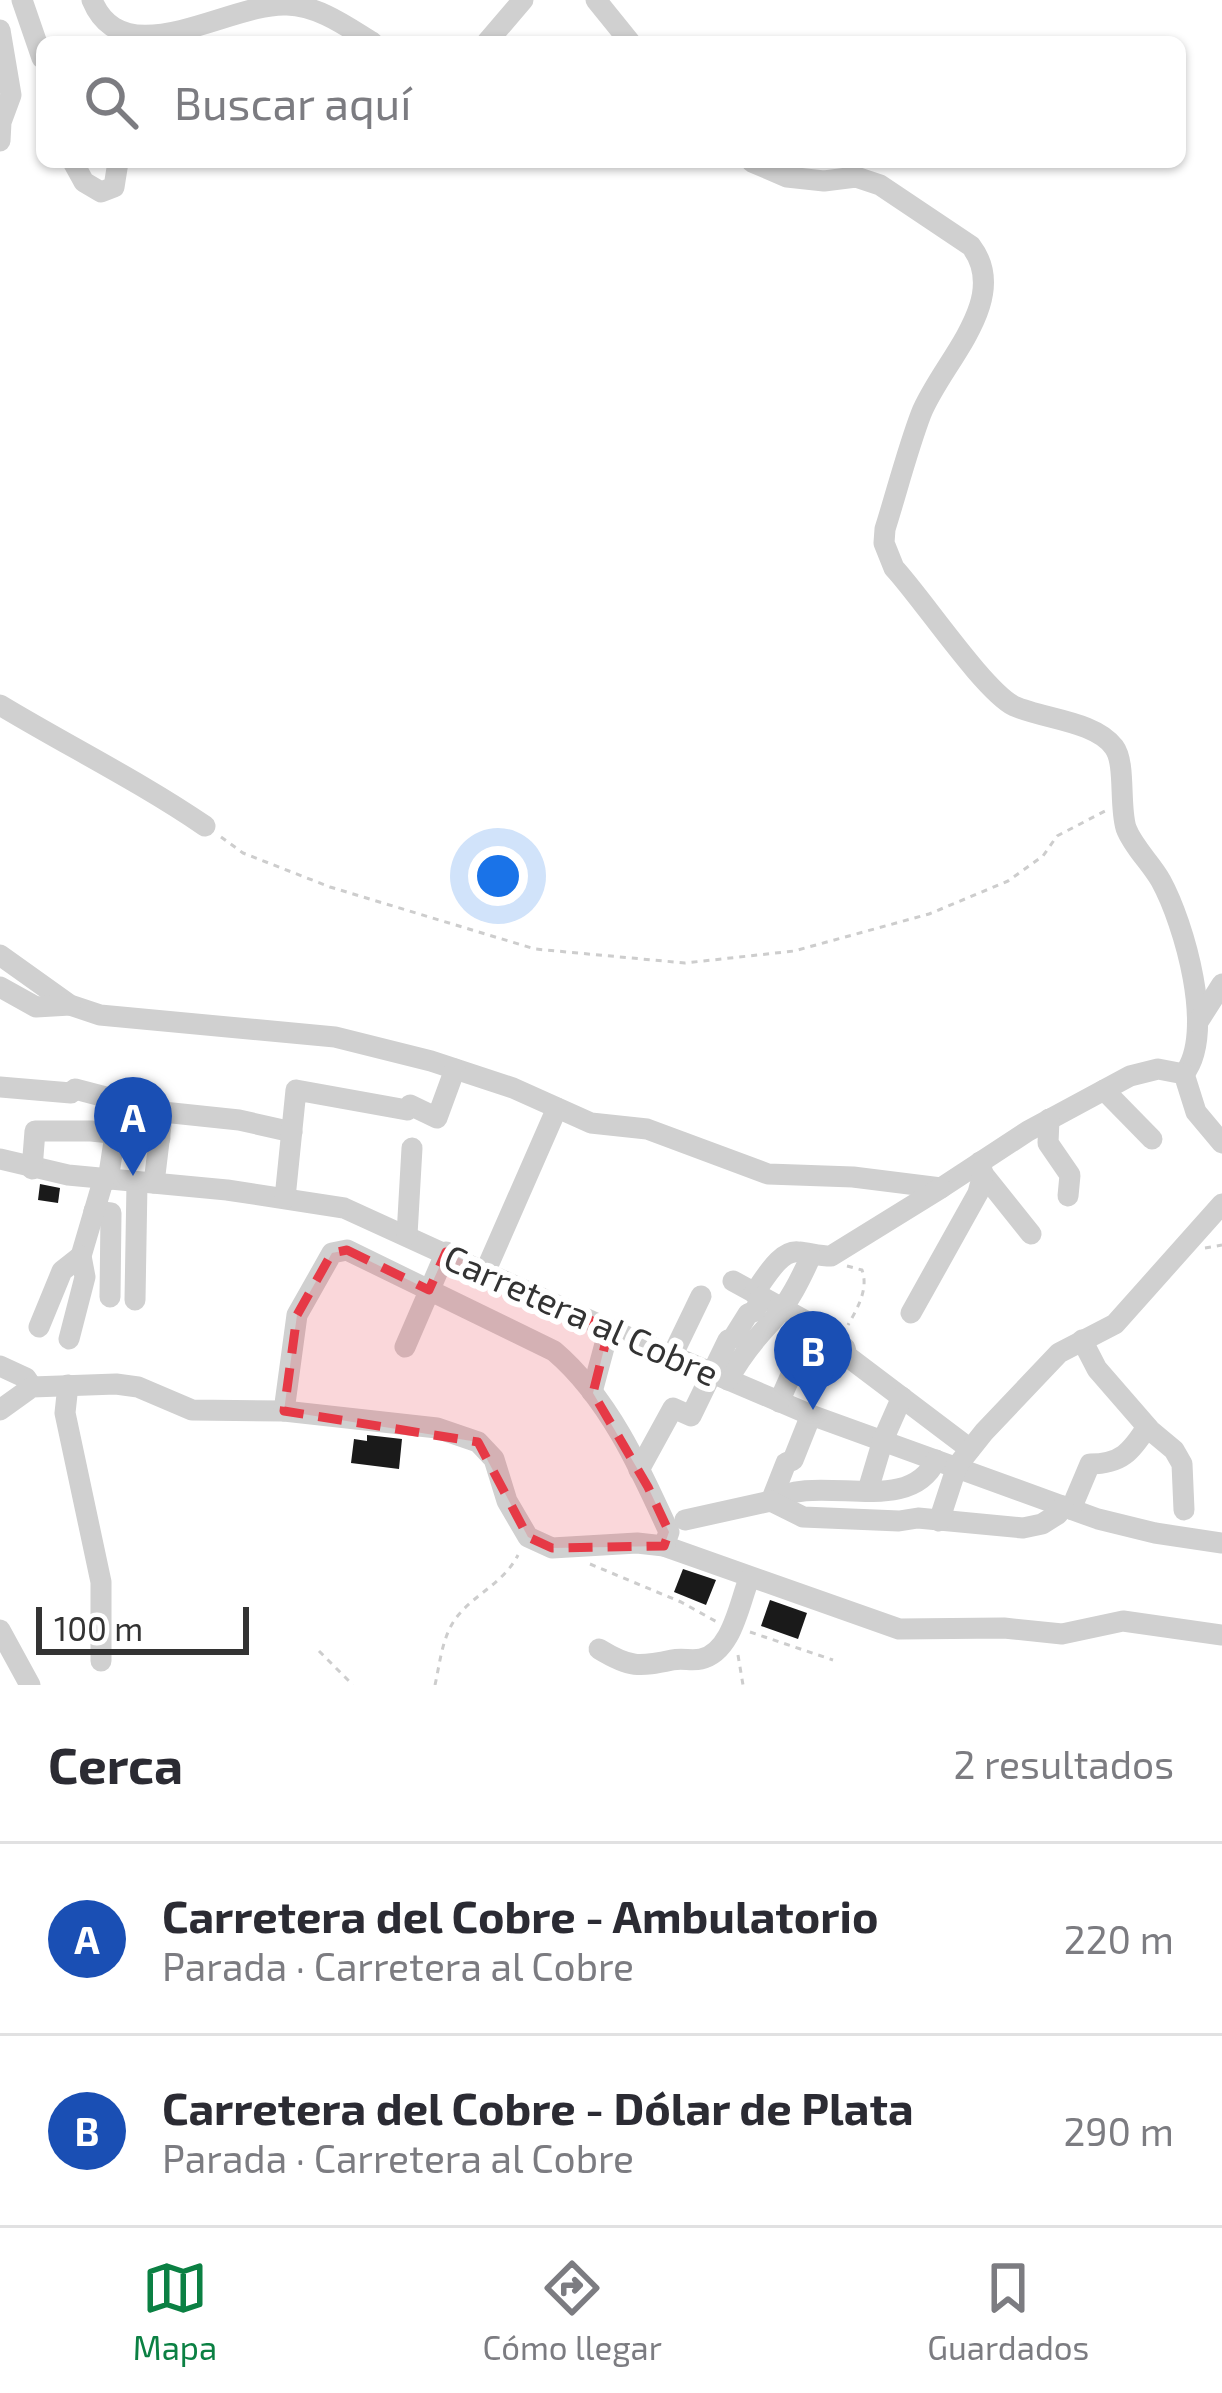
<!DOCTYPE html>
<html lang="es">
<head>
<meta charset="utf-8">
<style>
	body { margin:0; font-family:"Exo 2",sans-serif; background:#f2f2f3; color:#2b2b33 }
	.scale { position:absolute; left:36px; bottom:30px; width:213px; box-sizing:border-box; padding-left:12px; border:6px solid #333; border-top:0; font-size:33px; line-height:42px; white-space:nowrap; color:#333; -webkit-text-stroke:9px #fff; paint-order:stroke }
	.you { position:absolute; left:498px; top:876px; width:42px; height:42px; margin:-30px; border:9px solid #fff; border-radius:50%; background:#1a73e8; box-shadow:0 0 0 18px #1a73e833 }
	.badge { display:grid; place-items:center; width:78px; height:78px; border-radius:50%; background:#0b8043; color:#fff; font-size:39px; font-weight:700 }
	.pin { position:absolute; translate:-50% -99px; filter:drop-shadow(0 3px 6px #0008) }
	.pin::after { content:''; position:absolute; top:63px; width:42px; height:36px; background:inherit; clip-path:polygon(0 0,100% 0,50% 100%) }
	.list { margin:0; padding:0; list-style:none }
	h2 { display:flex; justify-content:space-between; align-items:center; height:156px; margin:0; padding:0 48px; font-size:51px }
	h2 small { font-size:39px; font-weight:400; color:#7c7c81 }
	.list li { display:grid; grid-template-columns:78px 1fr auto; gap:36px; align-items:center; box-sizing:border-box; height:192px; padding:0 48px; border-top:3px solid #e1e1e2 }
	.list b { display:block; font-size:45px; white-space:nowrap }
	.list p { margin:0; font-size:39px; white-space:nowrap; color:#7c7c81 }
	.list em { font-size:39px; font-style:normal; color:#7c7c81 }
	.icon { flex:none; width:66px; height:66px; fill:none; stroke:currentColor; stroke-width:2; stroke-linecap:round; stroke-linejoin:round }
	.map { position:relative; flex:none; width:1222px; height:1685px; overflow:hidden }
	.search { position:absolute; background:#fff; box-shadow:0 3px 9px #0004; left:36px; right:36px; top:36px; height:132px; display:flex; align-items:center; gap:30px; box-sizing:border-box; padding:0 42px; border-radius:18px; color:#7c7c81; font-size:45px }
	.sheet { height:540px; background:#fff }
	nav { display:flex; justify-content:space-around; align-items:center; box-sizing:border-box; height:168px; border-top:3px solid #e1e1e2; background:#fff; font-size:33px; color:#7c7c81 }
	nav a { display:grid; justify-items:center; gap:6px }
	nav .on { color:#0b8043 }
	.map>svg:first-child { display:block }
</style>
</head>
<body>
<div class="map">
<svg width="1222" height="1685" viewBox="0 0 1222 1685">
	<rect width="100%" height="100%" fill="#fff"/>
	<g fill="#1a1a1a">
		<polygon points="40,1184 60,1188 58,1203 38,1200"/>
		<polygon points="367,1435 402,1439 399,1469 351,1463 354,1439 367,1441"/>
		<polygon points="683,1569 716,1580 706,1605 674,1592"/>
		<polygon points="770,1600 807,1613 798,1639 761,1626"/>
	</g>
	<g fill="none" stroke-linecap="round" stroke-linejoin="round">
		<g stroke="#cdcdcd" stroke-width="3" stroke-dasharray="6 6" stroke-linecap="butt">
			<polyline points="221,837 243,853 330,887 535,949 685,963 794,951 929,914 1008,881 1043,856 1057,836 1107,810"/>
			<polyline points="1205,1248 1222,1245"/>
			<path d="M847,1266L862,1270C869,1289 857,1309 848,1325"/>
			<polyline points="590,1564 681,1602 717,1622"/>
			<polyline points="750,1632 833,1660"/>
			<polyline points="319,1651 353,1685"/>
			<polyline points="738,1655 743,1685"/>
			<path d="M435,1685C440,1663 442,1637 456,1618C474,1594 503,1584 518,1555"/>
		</g>
		<g stroke="#d0d0d0" stroke-width="21">
			<polyline points="22,0 42,58"/>
			<path d="M92,0C124,78 230,2 287,5C319,6 346,26 372,42"/>
			<polyline points="596,0 630,42"/>
			<polyline points="0,30 11,95 1,122 0,141"/>
			<polyline points="487,42 523,0"/>
			<polyline points="73,162 84,182 101,192 114,187 118,162"/>
			<path d="M752,162L787,177L824,181L856,177L880,185L971,246C1012,300 941,363 921,414C907,451 897,491 885,529L884,543L894,568C922,598 983,690 1014,706C1043,719 1095,721 1114,747C1126,763 1119,805 1126,828C1133,847 1151,863 1161,881C1184,923 1216,1033 1184,1074"/>
			<path d="M0,705C68,746 139,781 205,826"/>
			<polyline points="0,955 70,1005 100,1015 335,1037 431,1061 513,1088 591,1123 647,1129 768,1174 853,1177 941,1188 1028,1131 1130,1076 1158,1069 1184,1074 1196,1112 1222,1143"/>
			<polyline points="0,987 36,1007 70,1005"/>
			<polyline points="1198,1022 1222,984"/>
			<polyline points="0,1087 71,1093 75,1089 163,1112 239,1120 292,1132"/>
			<polyline points="1104,1090 1152,1139"/>
			<polyline points="1049,1119 1048,1143 1070,1175 1068,1196"/>
			<polyline points="0,1159 68,1175 227,1190 344,1208 609,1329 811,1415 1098,1519 1155,1533 1222,1543"/>
			<polyline points="32,1169 35,1131 91,1131 160,1138"/>
			<polyline points="983,1174 1031,1234"/>
			<polyline points="108,1180 115,1135"/>
			<polyline points="154,1183 161,1125"/>
			<polyline points="285,1198 296,1090 407,1110 410,1105 437,1118 455,1069"/>
			<polyline points="94,1211 111,1213 110,1297"/>
			<polyline points="407,1235 412,1148"/>
			<polyline points="81,1256 104,1178"/>
			<polyline points="486,1270 557,1108"/>
			<polyline points="733,1281 813,1325 845,1348 847,1356 970,1449"/>
			<path d="M754,1293C765,1279 780,1249 799,1252C810,1253 819,1256 831,1256L941,1188"/>
			<polyline points="135,1300 137,1183"/>
			<polyline points="911,1313 978,1193 983,1174 980,1162"/>
			<polyline points="39,1327 62,1271 81,1256 85,1277 69,1339"/>
			<polyline points="1082,1340 1097,1369 1150,1430 1174,1450 1182,1464 1184,1510"/>
			<polyline points="405,1347 446,1252"/>
			<polyline points="672,1356 701,1296"/>
			<polyline points="0,1366 26,1378 32,1387"/>
			<path d="M728,1380C741,1356 755,1339 772,1321C789,1303 801,1278 811,1256"/>
			<polyline points="68,1385 65,1413 101,1582 101,1661"/>
			<polyline points="592,1392 609,1329"/>
			<polyline points="779,1402 813,1325"/>
			<polyline points="0,1410 32,1387 116,1384 138,1387 192,1410 284,1411 437,1428 478,1442 494,1459 507,1501 528,1537 552,1548 637,1543 664,1546 899,1629 1004,1628 1062,1634 1123,1621 1222,1635"/>
			<path d="M284,1411L297,1315L332,1253L347,1250L554,1351C608,1397 640,1468 669,1532L664,1546"/>
			<polyline points="639,1470 673,1408 691,1416 728,1340 733,1338 748,1314 755,1311 761,1297"/>
			<polyline points="868,1490 883,1440 902,1397"/>
			<path d="M771,1501C818,1471 908,1519 936,1460"/>
			<polyline points="771,1501 786,1463 793,1460 811,1415"/>
			<path d="M1071,1509L1090,1464C1121,1464 1131,1452 1147,1427"/>
			<polyline points="685,1520 771,1501 803,1517 899,1521 918,1518 1023,1528 1042,1524 1058,1514 1063,1506"/>
			<polyline points="939,1521 957,1466 984,1432 1059,1353 1115,1324 1222,1204"/>
			<polyline points="0,1630 30,1685"/>
			<path d="M599,1649C630,1668 639,1667 672,1660C682,1658 692,1661 701,1659C732,1652 739,1604 749,1579"/>
		</g>
	</g>
	<path fill="#e63946" fill-opacity="0.2" stroke="#e63946" stroke-width="9" stroke-dasharray="24 15" stroke-linejoin="round" d="M347,1250L429,1290L446,1252L609,1329L593,1393L648,1487L669,1532L664,1546L552,1548L528,1537L478,1442L284,1411L297,1315L332,1253Z"/>
	<g text-anchor="middle" dominant-baseline="central" stroke-width="12" stroke-linejoin="round" paint-order="stroke">
		<g font-size="36" fill="#333" stroke="#fff">
			<text transform="translate(582 1314) rotate(24)">Carretera al Cobre</text>
		</g>
	</g>
</svg>
<div class="scale">100 m</div>
<div class="you"></div>
<div class="pin badge" style="left:133px;top:1176px;background:#1a4fb4">A</div>
<div class="pin badge" style="left:813px;top:1410px;background:#1a4fb4">B</div>
<div class="search"><svg class="icon" aria-label="search" viewBox="0 0 24 24"><circle cx="10" cy="10" r="6"/><path d="M15 15l6 6"/></svg>Buscar aquí</div>
</div>
<section class="sheet">
<h2>Cerca<small>2 resultados</small></h2>
<ul class="list">
<li><span class="badge" style="background:#1a4fb4">A</span><div><b>Carretera del Cobre - Ambulatorio</b><p>Parada · Carretera al Cobre</p></div><em>220 m</em></li>
<li><span class="badge" style="background:#1a4fb4">B</span><div><b>Carretera del Cobre - Dólar de Plata</b><p>Parada · Carretera al Cobre</p></div><em>290 m</em></li>
</ul>
</section>
<nav>
<a class="on"><svg class="icon" aria-label="map" viewBox="0 0 24 24"><path d="M3 6l6-2 6 2 6-2v14l-6 2-6-2-6 2zM9 4v14M15 6v14"/></svg>Mapa</a>
<a><svg class="icon" aria-label="directions" viewBox="0 0 24 24"><path d="M12 3l9 9-9 9-9-9zM9 14v-3h6M13 9l2 2-2 2"/></svg>Cómo llegar</a>
<a><svg class="icon" aria-label="saved" viewBox="0 0 24 24"><path d="M7 4h10v16l-5-4-5 4z"/></svg>Guardados</a>
</nav>
</body>
</html>
